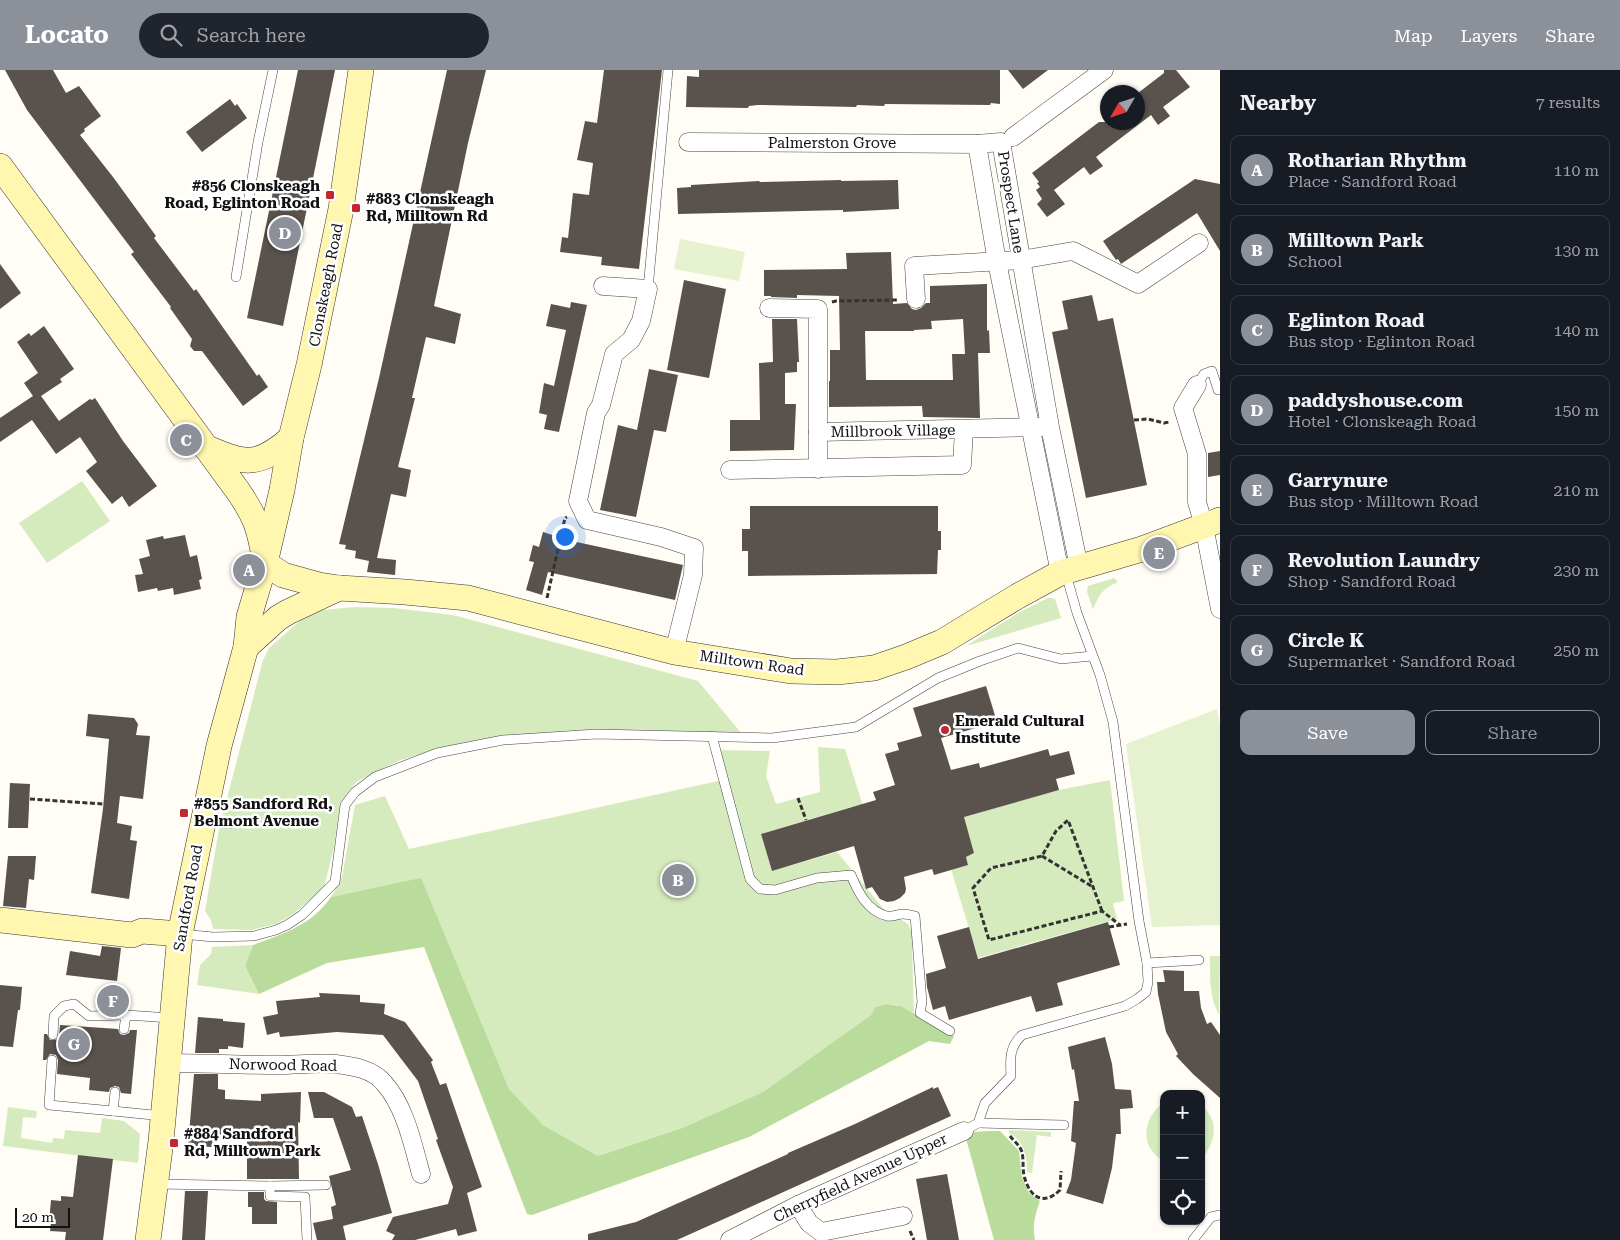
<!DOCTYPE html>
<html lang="en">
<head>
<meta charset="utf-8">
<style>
	body { margin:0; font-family:"Roboto Serif",serif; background:#20242c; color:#f1f3f6 }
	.controls { position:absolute; right:15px; bottom:15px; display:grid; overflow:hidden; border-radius:10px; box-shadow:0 1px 4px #0004 }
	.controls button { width:45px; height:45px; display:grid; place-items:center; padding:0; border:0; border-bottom:1px solid #363941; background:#171b24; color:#f1f3f6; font:25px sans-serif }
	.compass { position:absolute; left:1100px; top:15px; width:45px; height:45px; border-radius:50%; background:#171b24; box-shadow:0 1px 4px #0004; rotate:231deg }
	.scale { position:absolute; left:15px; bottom:12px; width:55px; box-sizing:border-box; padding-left:5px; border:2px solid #111; border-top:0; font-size:14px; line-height:18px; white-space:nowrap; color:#111; -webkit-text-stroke:4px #fff; paint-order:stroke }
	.you { position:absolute; left:564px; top:466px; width:18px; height:18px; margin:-12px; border:4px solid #fff; border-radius:50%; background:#1a73e8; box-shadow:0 0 0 8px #1a73e833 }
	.badge { display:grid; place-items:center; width:32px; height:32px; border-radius:50%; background:#8c9099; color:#fff; font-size:16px; font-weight:700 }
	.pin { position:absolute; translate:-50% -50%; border:2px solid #fff; box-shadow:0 1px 5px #0006 }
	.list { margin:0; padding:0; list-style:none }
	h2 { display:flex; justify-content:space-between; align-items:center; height:65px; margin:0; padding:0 20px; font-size:21px }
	h2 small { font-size:16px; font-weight:400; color:#9ea1a6 }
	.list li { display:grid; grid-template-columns:32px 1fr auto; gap:15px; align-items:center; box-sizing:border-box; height:70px; margin:0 10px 10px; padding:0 10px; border:1px solid #363941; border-radius:10px }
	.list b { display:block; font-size:19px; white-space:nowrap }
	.list p { margin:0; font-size:16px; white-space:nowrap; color:#9ea1a6 }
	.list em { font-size:16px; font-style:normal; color:#9ea1a6 }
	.actions { display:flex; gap:10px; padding:15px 20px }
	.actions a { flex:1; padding:11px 0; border:1px solid #8c9099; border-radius:10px; text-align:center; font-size:18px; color:#8c9099 }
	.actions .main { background:#8c9099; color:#fff }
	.icon { flex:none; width:28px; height:28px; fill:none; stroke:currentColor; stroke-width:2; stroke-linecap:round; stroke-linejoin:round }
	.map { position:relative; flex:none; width:1220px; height:1170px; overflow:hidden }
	header { display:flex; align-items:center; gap:30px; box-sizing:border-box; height:70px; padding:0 25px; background:#8c9099; color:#fff }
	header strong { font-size:24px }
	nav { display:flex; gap:28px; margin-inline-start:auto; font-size:18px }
	.search { width:350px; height:45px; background:#20242c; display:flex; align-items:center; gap:12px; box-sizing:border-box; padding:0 18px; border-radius:28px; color:#9ea1a6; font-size:19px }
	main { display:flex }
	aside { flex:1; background:#171b24 }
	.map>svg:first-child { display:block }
</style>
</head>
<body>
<header>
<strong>Locato</strong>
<div class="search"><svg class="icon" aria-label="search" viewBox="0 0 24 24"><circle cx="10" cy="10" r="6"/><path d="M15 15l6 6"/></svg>Search here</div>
<nav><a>Map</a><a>Layers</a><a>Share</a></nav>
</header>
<main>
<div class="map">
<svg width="1220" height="1170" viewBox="0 0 1220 1170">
	<rect width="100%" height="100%" fill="#fffdf5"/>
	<g fill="#d5ebbd">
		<polygon points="82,411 110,451 47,493 19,453"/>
		<path d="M1114,508L1118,512C1102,519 1100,524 1093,539L1087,522L1088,516Z"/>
		<polygon points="1048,528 1051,528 1055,529 1061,548 966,576 1018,543"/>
		<polygon points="356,537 393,538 453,545 698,611 742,664 592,660 443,677 398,691 356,712 340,733 334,777 324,818 293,844 276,854 251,860 213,859 211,850 205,841 219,759 263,590 269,578 302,549 322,540"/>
		<path d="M818,677L845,679L863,736L851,737L761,764L772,801L837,782L891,848L900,849L908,854L913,864L912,879L914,943C899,934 892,932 875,937L871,945L763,1022L682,1058L598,1086L543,1055L509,1019L421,809L331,827L342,807L355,735L385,726L409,779L727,709L721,680L770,681L766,706L776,734L820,722Z"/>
		<polygon points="1110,710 1124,831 1113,833 1117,849 978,888 951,799 968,795 966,787 974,783 963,745 977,743 1059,720"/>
		<polygon points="253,875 245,896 259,924 197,915 200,895 211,884 212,877"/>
		<path d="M1210,886H1220L1219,945C1209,926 1210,907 1210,886Z"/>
		<path d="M1164,1032V1091C1138,1077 1143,1047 1164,1032Z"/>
		<path d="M1201,1035C1220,1050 1216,1073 1201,1089Z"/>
		<polygon points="8,1037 37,1041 36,1048 23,1047 21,1068 52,1073 53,1068 64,1069 65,1060 100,1063 102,1048 124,1051 140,1064 138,1093 3,1076"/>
		<path d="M1009,1060L1051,1062V1067L1037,1065L1032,1103L1027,1102C1027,1086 1024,1071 1009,1063Z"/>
	</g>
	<g fill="#b9dc9c">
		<path d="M421,808L509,1019L543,1055L598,1086L682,1058L763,1022L871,945L875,937L887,934L901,936L954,966L950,974L929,971L749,1067L532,1145L527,1144L424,877L327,893L259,924L245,896L253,875C283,864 312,855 331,827Z"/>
		<path d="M988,1061H1000L1019,1081L1022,1107L1026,1117L1029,1123L1040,1131C1035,1144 1032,1156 1035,1170H994L965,1065H970L974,1062Z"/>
	</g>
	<g fill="#e6f2cf">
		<polygon points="680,169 745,182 739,211 674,199"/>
		<polygon points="1217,639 1220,655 1220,855 1152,857 1126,674"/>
	</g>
	<g fill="#5a524d" fill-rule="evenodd">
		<polygon points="5,0 53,0 66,23 79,16 101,46 84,59 85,61 80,65 113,107 156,166 154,168 194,221 196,219 257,306 259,304 268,317 243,336 202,281 194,281 190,276 192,269 170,238 171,237 131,184 134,182 27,40"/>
		<polygon points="298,0 335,0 283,256 247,248"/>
		<polygon points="447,0 486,0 468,73 434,236 461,244 455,274 426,267 412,328 415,328 398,397 411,400 406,427 391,424 377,488 396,490 395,505 367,502 369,491 355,488 356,481 345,479 346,475 339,474 379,308"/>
		<polygon points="604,0 662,0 639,199 601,195 602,187 560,182 562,167 568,168 573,123 589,125 593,93 577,90 585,51 597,53"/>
		<polygon points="699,0 1000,0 1000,34 991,33 990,35 885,34 884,36 857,35 856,37 758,35 749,36 748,38 686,37 687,6 699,7"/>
		<polygon points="1008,0 1048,0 1023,19"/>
		<polygon points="1164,0 1176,0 1190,17 1163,37 1170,46 1158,55 1151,45 1096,87 1103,96 1090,105 1084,97 1054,120 1065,134 1047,147 1037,134 1042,129 1036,120 1040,117 1037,113 1039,112 1032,103 1099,52 1138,52 1138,23 1164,3"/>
		<polygon points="230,29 235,36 237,34 247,48 202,82 186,62"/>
		<polygon points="1195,109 1220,114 1220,181 1197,143 1121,194 1118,189 1116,190 1103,171"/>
		<polygon points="841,110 841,111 898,110 899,139 843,142 843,140 678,144 677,118 691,117 691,115 759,111 760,112"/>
		<path d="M891,182L893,234L907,233L912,239L916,240L921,238L926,233H930V216L987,214V261L989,260L990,283H967H978L980,348L923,347L922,336L829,337V311H830V280H840L839,226L797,225V228L771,227V226H764V200L847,199L846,183ZM963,249L965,284H952L953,310H866L865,261H914V260L932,259L931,251Z"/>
		<polygon points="0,194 21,223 0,239"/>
		<polygon points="684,210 726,219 709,308 667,300"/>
		<polygon points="1092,225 1098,251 1113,248 1147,415 1086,428 1052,262 1068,259 1062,231"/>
		<polygon points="571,232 587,235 559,362 544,359 547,345 539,343 544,313 554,316 566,260 546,256 551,234 570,238"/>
		<polygon points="772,249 797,249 799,292 797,292 797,302 785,303 785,334 796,334 794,380 730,381 730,350 760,350 759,293 773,292"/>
		<polygon points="44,256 74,299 60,309 62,312 41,326 59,351 90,329 92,330 95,328 123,371 157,416 129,437 122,426 112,434 86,401 97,392 80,367 56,384 32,350 0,372 0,348 33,326 24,313 38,303 17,272 29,263 31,266"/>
		<polygon points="649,299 678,305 666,362 654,360 636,447 600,440 618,355 637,360"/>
		<polygon points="1220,381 1220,405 1208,407 1208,383"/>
		<polygon points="750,436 938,436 938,461 941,461 941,480 938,480 937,504 748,506 748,481 742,481 742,459 750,459"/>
		<polygon points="543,462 572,471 683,495 675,530 548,502 542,525 526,520 534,492 529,491 533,475 539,477"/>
		<polygon points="185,465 190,487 197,485 202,509 199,510 201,519 174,525 173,518 158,521 157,518 138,522 135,505 143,504 139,489 150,486 146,470 163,466 164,469"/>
		<polygon points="986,616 997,652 941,668 951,700 979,693 980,698 1048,679 1050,686 1069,681 1075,704 1056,709 1059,720 964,747 974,783 966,787 968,795 934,805 932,799 904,807 906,819 905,823 900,828 894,831 887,832 880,829 872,817 866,819 854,776 772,801 761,764 876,730 873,722 895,715 885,684 899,680 897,673 922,666 913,638"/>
		<polygon points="88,644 134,648 138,654 136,665 150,666 143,729 120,726 117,753 132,756 130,770 137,771 129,829 91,823 103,739 109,669 86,666"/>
		<polygon points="10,713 30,714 28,758 8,758"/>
		<polygon points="8,786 36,786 34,810 29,809 26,838 3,836"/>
		<polygon points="1108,852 1120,895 1057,913 1063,935 1036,942 1031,926 949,950 945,936 933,940 927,917 926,904 946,898 937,866 969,857 978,889"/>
		<polygon points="102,876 121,878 117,911 66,905 70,881 100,886"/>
		<polygon points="1163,900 1184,901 1184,921 1199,921 1201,938 1207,954 1211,952 1220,965 1220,1028 1193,1004 1176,986 1178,984 1166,962 1158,924 1157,912 1165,912"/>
		<polygon points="0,915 22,917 20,940 18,940 13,977 0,976"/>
		<polygon points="319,923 360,925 360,932 385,934 384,944 405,952 433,990 431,992 440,1015 446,1013 482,1117 467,1123 477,1161 458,1166 456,1159 415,1170 392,1170 395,1165 386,1161 393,1147 448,1134 453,1117 436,1070 438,1069 418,1011 383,965 337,962 280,967 279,962 267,965 263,947 278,944 276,931 320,927"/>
		<polygon points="198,947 223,949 223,951 245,953 243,978 228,976 228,979 219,979 219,983 195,983"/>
		<polygon points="60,955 118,959 120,964 124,965 129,963 130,960 137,960 131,1024 121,1023 119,1017 115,1016 110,1018 109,1022 89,1020 90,1008 57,1004 58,990 56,985 50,984 46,990 43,990 44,964 47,964 50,970 56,970 59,966"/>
		<polygon points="1105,967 1112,994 1115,1019 1131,1020 1133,1038 1120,1039 1121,1064 1116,1064 1112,1098 1103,1134 1066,1123 1071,1110 1076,1073 1071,1071 1074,1031 1079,1031 1074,999 1072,1000 1068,977"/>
		<polygon points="194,1004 218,1004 218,1019 225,1020 225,1029 261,1031 261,1024 301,1022 300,1053 298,1052 299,1109 247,1109 247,1071 213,1069 212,1077 188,1076"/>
		<polygon points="933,1017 933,1019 938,1017 951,1046 735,1144 677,1170 588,1170 588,1164 636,1152 788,1084 788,1083 855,1054"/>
		<polygon points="308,1022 324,1022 352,1037 356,1047 362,1046 378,1094 392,1143 343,1156 346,1170 317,1170 313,1153 333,1149 331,1137 336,1135 329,1106 351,1100 333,1048 314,1048"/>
		<polygon points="78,1085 113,1089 103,1170 65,1170 66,1162 50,1161 51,1152 49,1152 51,1130 61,1131 61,1126 73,1127"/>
		<polygon points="947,1104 959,1170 927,1170 916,1109"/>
		<polygon points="185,1121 208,1121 205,1170 182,1170"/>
		<polygon points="248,1122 264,1122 264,1129 266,1131 277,1132 277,1154 252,1154 252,1137 248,1137"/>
	</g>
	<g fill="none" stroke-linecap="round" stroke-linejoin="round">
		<defs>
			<g id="lane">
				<polyline points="236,207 258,72 273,0"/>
				<polyline points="648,219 668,0"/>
				<polyline points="1197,315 1204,304 1212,301 1218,320 1220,319"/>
				<path d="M712,666L750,809L760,819L775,820L817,808L851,805C858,822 867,841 887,846C892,847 898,844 903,844C907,844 911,845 915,846L922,932L920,943L950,961"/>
				<polyline points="205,752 230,754"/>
				<polyline points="182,864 213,867 254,866 276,860 287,855 302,845 335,812 345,735 355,722 375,707 437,683 503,670 596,664 772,668 856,657 938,608 980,591 1018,578 1061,589 1092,586"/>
				<polyline points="1147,893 1199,890"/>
				<polyline points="124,959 126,945 171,948"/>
				<polyline points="53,965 54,946 64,936 74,934 89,946 126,945"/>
				<polyline points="52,990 49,1035 113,1041"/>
				<polyline points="115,1022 113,1041 163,1046"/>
				<polyline points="978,1053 1064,1055"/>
				<path d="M964,1061L978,1053L985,1033L1011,1006C1010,990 1009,977 1022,965L1125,936L1137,929L1146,922L1148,912L1147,893L1139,851L1113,652L1100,605L1077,543L1066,504"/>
				<polyline points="156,1114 270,1116 326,1115"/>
				<polyline points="270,1116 270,1126 305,1127 307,1170"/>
				<polyline points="1193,1170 1211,1147 1220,1145"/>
			</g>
			<g id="street">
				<polyline points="1013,67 1104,0"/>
				<polyline points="688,72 977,74 1001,72 1050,357 1079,497"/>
				<polyline points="977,74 997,192 1060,503"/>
				<polyline points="603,216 648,219 641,251 631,270 614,284 601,335 596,343 578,431 587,450 661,467 694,478 693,505 674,582"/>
				<polyline points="916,229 914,196 1020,190 1073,181 1138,214 1199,173"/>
				<polyline points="769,238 818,239 818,362 1042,357"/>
				<polyline points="1197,315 1183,338 1197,384 1197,432 1204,456 1220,539"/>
				<polyline points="818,399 818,362"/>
				<polyline points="730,400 962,395 964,360"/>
				<path d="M168,993C204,993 241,995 278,995C297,995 317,992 336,994C352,996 373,999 384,1013C405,1036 413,1075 421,1104"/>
				<polyline points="798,1135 809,1153 821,1162 903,1146"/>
				<polyline points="730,1170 798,1135 964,1061"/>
			</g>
			<g id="secondary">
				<path d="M0,96L238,421C255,446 259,457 264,486"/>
				<path d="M205,377C245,394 257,398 291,368"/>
				<polyline points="265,493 283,505 319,515 339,518 405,522 468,528 674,582 791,601 837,602 874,598 906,587 942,572 1018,526 1060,503 1142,479 1220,450"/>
				<polyline points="246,577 278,548 288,542 339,518"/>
				<polyline points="0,850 132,865 142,861 180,864"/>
				<polyline points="148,1170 161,1071 180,864 219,676 246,577 249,547 265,493 282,420 291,368 309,295 341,139 361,0"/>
			</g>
		</defs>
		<use href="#lane" stroke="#444" stroke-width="10"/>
		<use href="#street" stroke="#444" stroke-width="19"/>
		<use href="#secondary" stroke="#333" stroke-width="26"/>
		<g stroke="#333" stroke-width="3" stroke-dasharray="5 2.5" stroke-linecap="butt">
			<polyline points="832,232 836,231 898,230"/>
			<polyline points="1134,350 1148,349 1164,353 1169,352"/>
			<polyline points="547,528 565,448 567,447"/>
			<polyline points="798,728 806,750"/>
			<polyline points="30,729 103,734"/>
			<polyline points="1042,786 1093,817"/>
			<polyline points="1102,841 1068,750 1056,761 1042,786 991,798 973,818 989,870 1102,841 1120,855"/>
			<polyline points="1109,857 1127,854"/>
			<path d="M1010,1066C1014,1071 1020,1076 1022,1082C1024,1091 1022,1101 1025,1109C1031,1129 1045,1135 1060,1120L1061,1101"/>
			<polyline points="910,1161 914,1170"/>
		</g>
		<use href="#lane" stroke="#fff" stroke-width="9"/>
		<use href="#street" stroke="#fff" stroke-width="18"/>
		<use href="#secondary" stroke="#fff6b0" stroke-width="25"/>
	</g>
	<g fill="#c4262e" stroke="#fff" stroke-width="2">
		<rect x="325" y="120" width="10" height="10" rx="2.5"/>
		<rect x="351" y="133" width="10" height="10" rx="2.5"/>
		<circle cx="945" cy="660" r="5"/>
		<rect x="179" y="738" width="10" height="10" rx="2.5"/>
		<rect x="169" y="1068" width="10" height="10" rx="2.5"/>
	</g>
	<g text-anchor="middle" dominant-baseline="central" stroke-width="5" stroke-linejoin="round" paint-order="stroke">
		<g font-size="15" fill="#111" stroke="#fff">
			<text x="832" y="73">Palmerston Grove</text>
			<text transform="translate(1011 132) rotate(81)">Prospect Lane</text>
			<text transform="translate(326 215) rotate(-79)">Clonskeagh Road</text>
			<text transform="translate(893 361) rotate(-1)">Millbrook Village</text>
			<text transform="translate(752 593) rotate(8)">Milltown Road</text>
			<text transform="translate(188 828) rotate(-80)">Sandford Road</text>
			<text transform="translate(283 995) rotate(1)">Norwood Road</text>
			<text transform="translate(860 1108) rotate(-25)">Cherryfield Avenue Upper</text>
		</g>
		<g font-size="15" font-weight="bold" fill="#111" stroke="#fff" text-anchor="start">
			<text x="320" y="116" text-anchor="end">#856 Clonskeagh<tspan x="320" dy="17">Road, Eglinton Road</tspan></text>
			<text x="366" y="129">#883 Clonskeagh<tspan x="366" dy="17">Rd, Milltown Rd</tspan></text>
			<text x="955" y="651">Emerald Cultural<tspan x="955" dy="17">Institute</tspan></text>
			<text x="194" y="734">#855 Sandford Rd,<tspan x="194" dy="17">Belmont Avenue</tspan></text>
			<text x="184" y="1064">#884 Sandford<tspan x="184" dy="17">Rd, Milltown Park</tspan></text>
		</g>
	</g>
</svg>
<div class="controls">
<button>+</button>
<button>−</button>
<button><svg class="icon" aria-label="locate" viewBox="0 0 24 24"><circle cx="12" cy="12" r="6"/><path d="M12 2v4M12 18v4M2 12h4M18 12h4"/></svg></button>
</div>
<svg class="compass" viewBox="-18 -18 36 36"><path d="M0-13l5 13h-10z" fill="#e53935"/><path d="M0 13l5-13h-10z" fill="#9ea1a6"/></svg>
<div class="scale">20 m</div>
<div class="you"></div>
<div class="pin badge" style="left:249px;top:500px">A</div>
<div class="pin badge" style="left:678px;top:810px">B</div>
<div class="pin badge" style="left:186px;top:370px">C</div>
<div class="pin badge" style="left:285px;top:163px">D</div>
<div class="pin badge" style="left:1159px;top:483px">E</div>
<div class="pin badge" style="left:113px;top:931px">F</div>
<div class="pin badge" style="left:74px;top:974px">G</div>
</div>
<aside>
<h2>Nearby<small>7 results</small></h2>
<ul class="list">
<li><span class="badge">A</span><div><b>Rotharian Rhythm</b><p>Place · Sandford Road</p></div><em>110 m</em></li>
<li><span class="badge">B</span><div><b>Milltown Park</b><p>School</p></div><em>130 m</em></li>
<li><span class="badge">C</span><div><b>Eglinton Road</b><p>Bus stop · Eglinton Road</p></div><em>140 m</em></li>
<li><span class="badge">D</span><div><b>paddyshouse.com</b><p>Hotel · Clonskeagh Road</p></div><em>150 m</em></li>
<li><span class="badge">E</span><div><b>Garrynure</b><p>Bus stop · Milltown Road</p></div><em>210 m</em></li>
<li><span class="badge">F</span><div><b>Revolution Laundry</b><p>Shop · Sandford Road</p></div><em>230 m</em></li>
<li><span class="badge">G</span><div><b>Circle K</b><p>Supermarket · Sandford Road</p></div><em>250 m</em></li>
</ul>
<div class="actions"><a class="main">Save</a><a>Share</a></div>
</aside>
</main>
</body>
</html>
